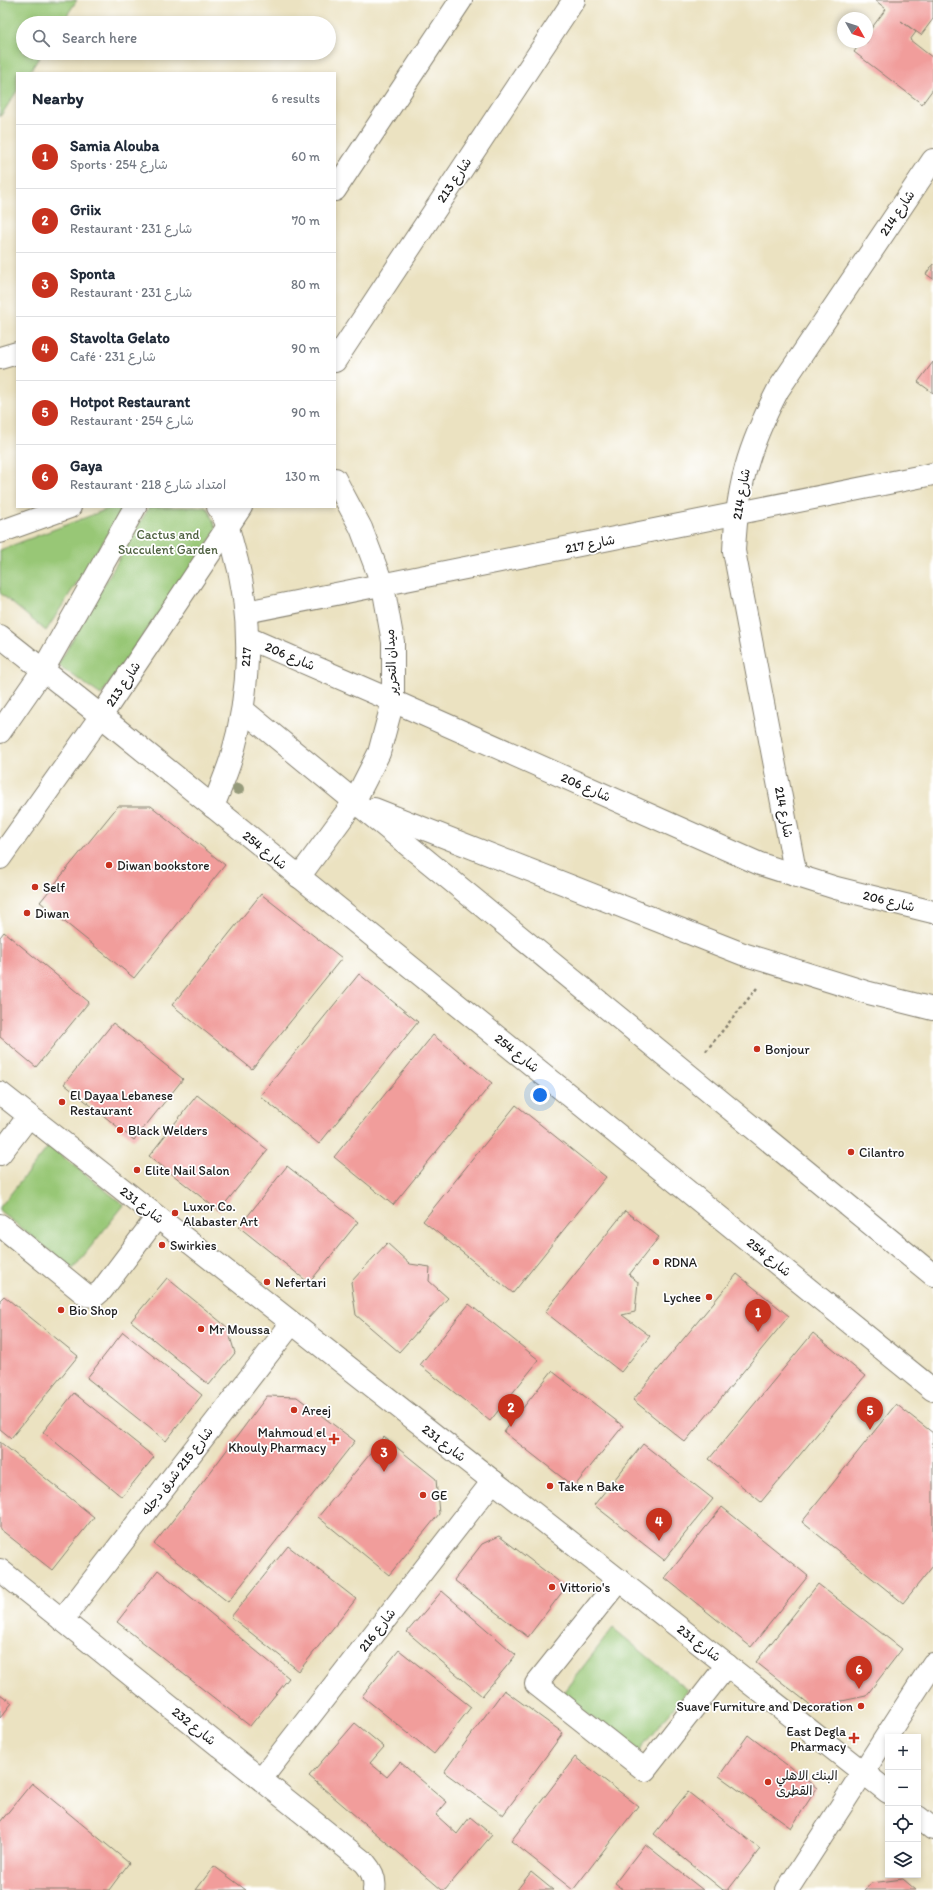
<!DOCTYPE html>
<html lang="en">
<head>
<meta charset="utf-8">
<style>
	body { margin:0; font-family:Itim,"Playpen Sans Arabic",sans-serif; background:#f2f2f3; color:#1f2937 }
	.controls { position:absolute; right:12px; bottom:12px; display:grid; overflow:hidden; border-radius:0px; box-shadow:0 2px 6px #0003 }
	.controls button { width:36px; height:36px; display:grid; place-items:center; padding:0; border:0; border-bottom:1px solid #e0e1e3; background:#fff; color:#1f2937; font:20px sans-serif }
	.compass { position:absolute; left:837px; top:12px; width:36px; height:36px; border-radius:50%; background:#fff; box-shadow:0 2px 6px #0003; rotate:129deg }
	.you { position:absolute; left:540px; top:1095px; width:14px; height:14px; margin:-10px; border:3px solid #fff; border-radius:50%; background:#1a73e8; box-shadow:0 0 0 6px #1a73e833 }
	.badge { display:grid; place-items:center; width:26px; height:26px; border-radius:50%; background:#c8321e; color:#fff; font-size:13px; font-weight:700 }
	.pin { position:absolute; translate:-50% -33px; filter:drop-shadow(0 1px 2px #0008) }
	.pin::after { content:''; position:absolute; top:21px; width:14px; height:12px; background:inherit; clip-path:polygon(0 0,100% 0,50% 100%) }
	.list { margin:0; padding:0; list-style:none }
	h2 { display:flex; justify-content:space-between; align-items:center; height:52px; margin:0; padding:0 16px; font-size:17px }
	h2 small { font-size:13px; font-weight:400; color:#747a83 }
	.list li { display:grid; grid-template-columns:26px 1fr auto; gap:12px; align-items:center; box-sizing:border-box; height:64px; padding:0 16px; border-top:1px solid #e0e1e3 }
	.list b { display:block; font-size:15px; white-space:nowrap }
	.list p { margin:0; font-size:13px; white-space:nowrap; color:#747a83 }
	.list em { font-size:13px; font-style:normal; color:#747a83 }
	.icon { flex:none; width:22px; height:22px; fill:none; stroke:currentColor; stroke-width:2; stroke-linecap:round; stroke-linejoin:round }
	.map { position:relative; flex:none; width:933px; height:1890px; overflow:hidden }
	.search { position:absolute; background:#fff; box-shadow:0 2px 6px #0003; left:16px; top:16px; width:320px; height:44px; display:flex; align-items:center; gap:10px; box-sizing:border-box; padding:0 14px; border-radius:22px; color:#747a83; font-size:15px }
	.panel { position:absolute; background:#fff; box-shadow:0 2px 6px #0003; left:16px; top:72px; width:320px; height:436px; border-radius:0px }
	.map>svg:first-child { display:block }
</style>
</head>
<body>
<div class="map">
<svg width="933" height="1890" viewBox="0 0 933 1890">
	<rect width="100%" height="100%" fill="#fff"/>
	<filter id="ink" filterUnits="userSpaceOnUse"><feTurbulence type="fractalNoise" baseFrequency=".025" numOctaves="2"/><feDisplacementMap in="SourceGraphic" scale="8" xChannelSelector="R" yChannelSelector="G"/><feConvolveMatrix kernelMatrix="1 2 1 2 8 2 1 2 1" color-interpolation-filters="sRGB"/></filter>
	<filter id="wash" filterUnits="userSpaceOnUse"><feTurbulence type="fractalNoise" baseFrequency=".012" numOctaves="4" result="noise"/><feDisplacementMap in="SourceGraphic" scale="16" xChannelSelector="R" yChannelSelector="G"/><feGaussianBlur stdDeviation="0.9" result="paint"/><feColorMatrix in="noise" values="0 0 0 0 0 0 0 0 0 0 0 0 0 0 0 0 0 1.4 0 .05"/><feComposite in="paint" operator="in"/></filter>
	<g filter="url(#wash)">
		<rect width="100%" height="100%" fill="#ebe2c1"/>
		<g fill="#98c776" stroke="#5a7249">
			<polygon points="0,0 77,0 62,23 23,23 23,53 42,53 29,73 17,73 17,91 0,117"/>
			<polygon points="113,507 125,507 46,631 0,593 0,550"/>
			<polygon points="149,507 205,507 208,509 217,530 101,695 58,665"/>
			<polygon points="49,1146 124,1205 73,1269 0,1211 0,1207"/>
			<polygon points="613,1628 688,1690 637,1753 562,1694"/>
		</g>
		<g id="blocks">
			<g fill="#f19d9b">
				<polygon points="875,0 933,0 933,19 921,35 901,21 916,32 910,40 933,58 933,89 922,104 854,52 861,42 867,42 867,34 886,9"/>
				<polygon points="933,264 933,279 926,274"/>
				<polygon points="933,362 933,393 918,382"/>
				<polygon points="118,806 151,806 225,865 134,978 40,902"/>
				<polygon points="261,894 342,958 252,1069 172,1005"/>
				<polygon points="4,932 89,1002 36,1067 0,1037 0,937"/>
				<polygon points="359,974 418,1022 319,1144 260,1096"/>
				<polygon points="113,1023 183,1079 134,1140 64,1084"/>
				<polygon points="433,1035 492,1083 393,1205 334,1157"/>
				<polygon points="197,1095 268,1150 219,1211 149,1156"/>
				<polygon points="516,1105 606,1177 513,1293 423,1221"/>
				<polygon points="287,1166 358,1222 309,1283 239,1227"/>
				<polygon points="625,1211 659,1237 629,1275 638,1282 635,1312 622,1315 650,1336 621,1372 545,1312"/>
				<polygon points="387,1243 410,1264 430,1267 429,1281 448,1298 399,1352 356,1315 351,1282"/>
				<polygon points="737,1274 789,1316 685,1442 633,1400"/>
				<polygon points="167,1278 227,1327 235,1353 209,1385 131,1321"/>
				<polygon points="4,1296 78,1356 11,1438 0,1429 0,1300"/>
				<polygon points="469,1304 539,1360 490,1421 420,1365"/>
				<polygon points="123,1332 202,1395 166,1441 87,1378"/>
				<polygon points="813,1333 865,1376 761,1502 709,1459"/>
				<polygon points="552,1371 623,1426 574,1487 504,1432"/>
				<polygon points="74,1393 154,1457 122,1497 43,1432"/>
				<polygon points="267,1396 297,1397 355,1441 228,1602 154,1544 209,1474"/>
				<polygon points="896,1404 933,1433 933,1566 903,1603 802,1522"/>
				<polygon points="384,1437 436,1479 439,1514 389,1575 318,1517"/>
				<polygon points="0,1442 94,1517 52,1570 0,1529"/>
				<polygon points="643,1444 713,1499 664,1560 594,1505"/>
				<polygon points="722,1507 808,1576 751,1647 665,1578"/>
				<polygon points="499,1536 566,1587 528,1637 454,1580 482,1544"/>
				<polygon points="288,1546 356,1599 299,1671 231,1617"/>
				<polygon points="158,1570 289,1678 250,1726 117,1622"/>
				<polygon points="818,1584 902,1649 866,1696 813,1707 756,1662"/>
				<polygon points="442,1591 516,1655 482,1696 407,1632"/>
				<polygon points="399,1650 471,1707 434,1754 362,1696"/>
				<polygon points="504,1690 563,1733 503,1815 444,1772"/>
				<polygon points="0,1694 12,1703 0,1718"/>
				<polygon points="355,1723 384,1747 370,1763 387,1777 400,1762 447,1802 436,1815 457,1834 470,1817 492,1835 445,1890 442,1890 309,1776"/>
				<polygon points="748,1735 817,1788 791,1828 719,1776"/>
				<polygon points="575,1757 638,1806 573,1890 511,1841"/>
				<polygon points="32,1783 129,1863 109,1890 0,1890 0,1822"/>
				<polygon points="688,1792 760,1849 728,1890 723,1890 654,1834"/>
				<polygon points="645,1844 703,1890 624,1890 615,1883"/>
				<polygon points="214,1866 246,1890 196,1890"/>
				<polygon points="531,1872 553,1890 517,1890"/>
				<polygon points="903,1879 916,1890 865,1890 871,1883"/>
			</g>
		</g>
	</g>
	<g filter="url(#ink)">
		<use href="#blocks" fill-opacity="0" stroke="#847f6e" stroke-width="1"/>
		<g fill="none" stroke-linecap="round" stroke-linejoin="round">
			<defs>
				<g id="minor">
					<polyline points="335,190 461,0"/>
					<polyline points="0,358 17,353"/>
					<polyline points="335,361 574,0"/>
					<polyline points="0,532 70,507"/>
					<polyline points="246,612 933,474"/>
					<polyline points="0,636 101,716 933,1390"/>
					<polyline points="248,638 393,701 760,864 836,888 933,912"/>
					<polyline points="243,710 933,1275"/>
					<polyline points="0,732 43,670 135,507"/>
					<path d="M213,807C219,791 226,775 231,759C251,692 253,616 234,550C230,536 227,518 218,507"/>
					<polyline points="374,809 743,954 869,993 933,1009"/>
					<polyline points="0,858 101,716 241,507"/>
					<path d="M796,876L734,551C737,486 748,448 778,390L933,160"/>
					<polyline points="299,877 354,802 379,753 393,701 393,642 383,586 361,528 335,479"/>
					<polyline points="0,1093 888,1792"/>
					<polyline points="0,1154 29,1116"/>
					<polyline points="0,1225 86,1295 95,1296 102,1290 157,1217"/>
					<path d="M0,1570L365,1863C372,1871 376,1879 374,1890"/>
					<polyline points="619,1580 536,1684 645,1770 727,1665"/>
					<polyline points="62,1620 292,1323"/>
					<polyline points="261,1779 493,1481"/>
					<polyline points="918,1817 933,1829"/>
					<polyline points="787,1890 933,1664"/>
				</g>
			</defs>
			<use href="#minor" stroke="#847f6e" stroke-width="24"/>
			<polyline stroke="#847f6e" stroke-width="2.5" stroke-dasharray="3 3" stroke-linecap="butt" points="706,1051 757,988"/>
			<use href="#minor" stroke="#fff" stroke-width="22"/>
		</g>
		<circle fill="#959a7a" cx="238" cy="789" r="6"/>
	</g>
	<g fill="#c8321e" stroke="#fff" stroke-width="1.5">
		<circle cx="109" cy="865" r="4"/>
		<circle cx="35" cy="887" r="4"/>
		<circle cx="27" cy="913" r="4"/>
		<circle cx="757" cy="1049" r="4"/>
		<circle cx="62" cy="1102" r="4"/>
		<circle cx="120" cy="1130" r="4"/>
		<circle cx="851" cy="1152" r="4"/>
		<circle cx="137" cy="1170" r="4"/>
		<circle cx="175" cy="1213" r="4"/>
		<circle cx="162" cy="1245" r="4"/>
		<circle cx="656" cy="1262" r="4"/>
		<circle cx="267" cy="1282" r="4"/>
		<circle cx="709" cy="1297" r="4"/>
		<circle cx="61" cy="1310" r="4"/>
		<circle cx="201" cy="1329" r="4"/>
		<circle cx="294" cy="1410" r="4"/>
		<path d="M332 1433h4v4h4v4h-4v4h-4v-4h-4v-4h4z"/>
		<circle cx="550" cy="1486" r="4"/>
		<circle cx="423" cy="1495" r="4"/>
		<circle cx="552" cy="1587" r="4"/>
		<circle cx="861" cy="1706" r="4"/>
		<path d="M852 1732h4v4h4v4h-4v4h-4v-4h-4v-4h4z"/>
		<circle cx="768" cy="1782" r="4"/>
	</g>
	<g text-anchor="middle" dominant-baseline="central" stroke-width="3.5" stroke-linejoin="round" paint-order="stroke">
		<g font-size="13" fill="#1c1c1c" stroke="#fff">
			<text transform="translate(454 180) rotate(-56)">شارع 213</text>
			<text transform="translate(897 213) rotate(-56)">شارع 214</text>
			<text transform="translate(741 494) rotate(-80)">شارع 214</text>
			<text transform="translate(590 544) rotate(-11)">شارع 217</text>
			<text transform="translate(290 656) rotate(23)">شارع 206</text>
			<text transform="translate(246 657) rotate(-86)">217</text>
			<text transform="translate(391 662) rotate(-93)">ميدان التحرير</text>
			<text transform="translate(123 684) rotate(-56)">شارع 213</text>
			<text transform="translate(586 787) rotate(24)">شارع 206</text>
			<text transform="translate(784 812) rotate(79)">شارع 214</text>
			<text transform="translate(265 850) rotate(39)">شارع 254</text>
			<text transform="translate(889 901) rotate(14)">شارع 206</text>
			<text transform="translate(517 1053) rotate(39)">شارع 254</text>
			<text transform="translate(142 1205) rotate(38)">شارع 231</text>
			<text transform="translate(769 1257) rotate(39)">شارع 254</text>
			<text transform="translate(444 1443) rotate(38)">شارع 231</text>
			<text transform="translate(177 1471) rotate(-52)">شارع 215 شرق دجله</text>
			<text transform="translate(377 1630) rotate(-52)">شارع 216</text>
			<text transform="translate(699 1643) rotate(38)">شارع 231</text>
			<text transform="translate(194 1726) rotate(39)">شارع 232</text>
		</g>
		<g font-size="13" fill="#4e6040" stroke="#fff">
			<text x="168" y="534">Cactus and<tspan x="168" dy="15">Succulent Garden</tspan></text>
		</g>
		<g font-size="13" fill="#1c1c1c" stroke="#fff" text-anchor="start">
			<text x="117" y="865">Diwan bookstore</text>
			<text x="43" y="887">Self</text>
			<text x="35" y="913">Diwan</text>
			<text x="765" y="1049">Bonjour</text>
			<text x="70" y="1095">El Dayaa Lebanese<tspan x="70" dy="15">Restaurant</tspan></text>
			<text x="128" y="1130">Black Welders</text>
			<text x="859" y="1152">Cilantro</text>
			<text x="145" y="1170">Elite Nail Salon</text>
			<text x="183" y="1206">Luxor Co.<tspan x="183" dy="15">Alabaster Art</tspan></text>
			<text x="170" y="1245">Swirkies</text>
			<text x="664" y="1262">RDNA</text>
			<text x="275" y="1282">Nefertari</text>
			<text x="701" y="1297" text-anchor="end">Lychee</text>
			<text x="69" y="1310">Bio Shop</text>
			<text x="209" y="1329">Mr Moussa</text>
			<text x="302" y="1410">Areej</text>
			<text x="326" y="1432" text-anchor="end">Mahmoud el<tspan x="326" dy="15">Khouly Pharmacy</tspan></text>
			<text x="558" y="1486">Take n Bake</text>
			<text x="431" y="1495">GE</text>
			<text x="560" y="1587">Vittorio's</text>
			<text x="853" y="1706" text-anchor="end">Suave Furniture and Decoration</text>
			<text x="846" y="1731" text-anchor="end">East Degla<tspan x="846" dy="15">Pharmacy</tspan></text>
			<text x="776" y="1775">البنك الاهلي<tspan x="776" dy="15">القطرى</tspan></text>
		</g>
	</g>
</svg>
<div class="controls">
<button>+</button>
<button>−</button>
<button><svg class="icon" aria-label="locate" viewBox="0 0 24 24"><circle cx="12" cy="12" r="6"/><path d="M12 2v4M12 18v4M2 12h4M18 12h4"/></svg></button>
<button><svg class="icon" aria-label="layers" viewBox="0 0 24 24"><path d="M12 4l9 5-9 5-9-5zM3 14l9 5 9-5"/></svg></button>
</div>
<svg class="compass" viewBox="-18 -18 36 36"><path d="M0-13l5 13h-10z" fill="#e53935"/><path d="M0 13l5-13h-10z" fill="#747a83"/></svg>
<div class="you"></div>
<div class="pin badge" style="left:758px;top:1332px">1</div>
<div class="pin badge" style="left:511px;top:1427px">2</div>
<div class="pin badge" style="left:384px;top:1472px">3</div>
<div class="pin badge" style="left:659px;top:1541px">4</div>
<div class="pin badge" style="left:870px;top:1430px">5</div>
<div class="pin badge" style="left:859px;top:1689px">6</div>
<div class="search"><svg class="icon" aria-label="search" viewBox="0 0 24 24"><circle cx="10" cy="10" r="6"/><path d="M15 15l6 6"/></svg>Search here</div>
<section class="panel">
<h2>Nearby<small>6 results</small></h2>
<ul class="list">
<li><span class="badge">1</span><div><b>Samia Alouba</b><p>Sports · شارع 254</p></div><em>60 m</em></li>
<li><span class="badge">2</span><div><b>Griix</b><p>Restaurant · شارع 231</p></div><em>70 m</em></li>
<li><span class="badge">3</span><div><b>Sponta</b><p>Restaurant · شارع 231</p></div><em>80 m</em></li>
<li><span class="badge">4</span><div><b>Stavolta Gelato</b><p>Café · شارع 231</p></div><em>90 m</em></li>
<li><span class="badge">5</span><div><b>Hotpot Restaurant</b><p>Restaurant · شارع 254</p></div><em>90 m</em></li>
<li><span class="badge">6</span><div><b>Gaya</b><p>Restaurant · امتداد شارع 218</p></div><em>130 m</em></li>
</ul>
</section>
</div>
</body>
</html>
